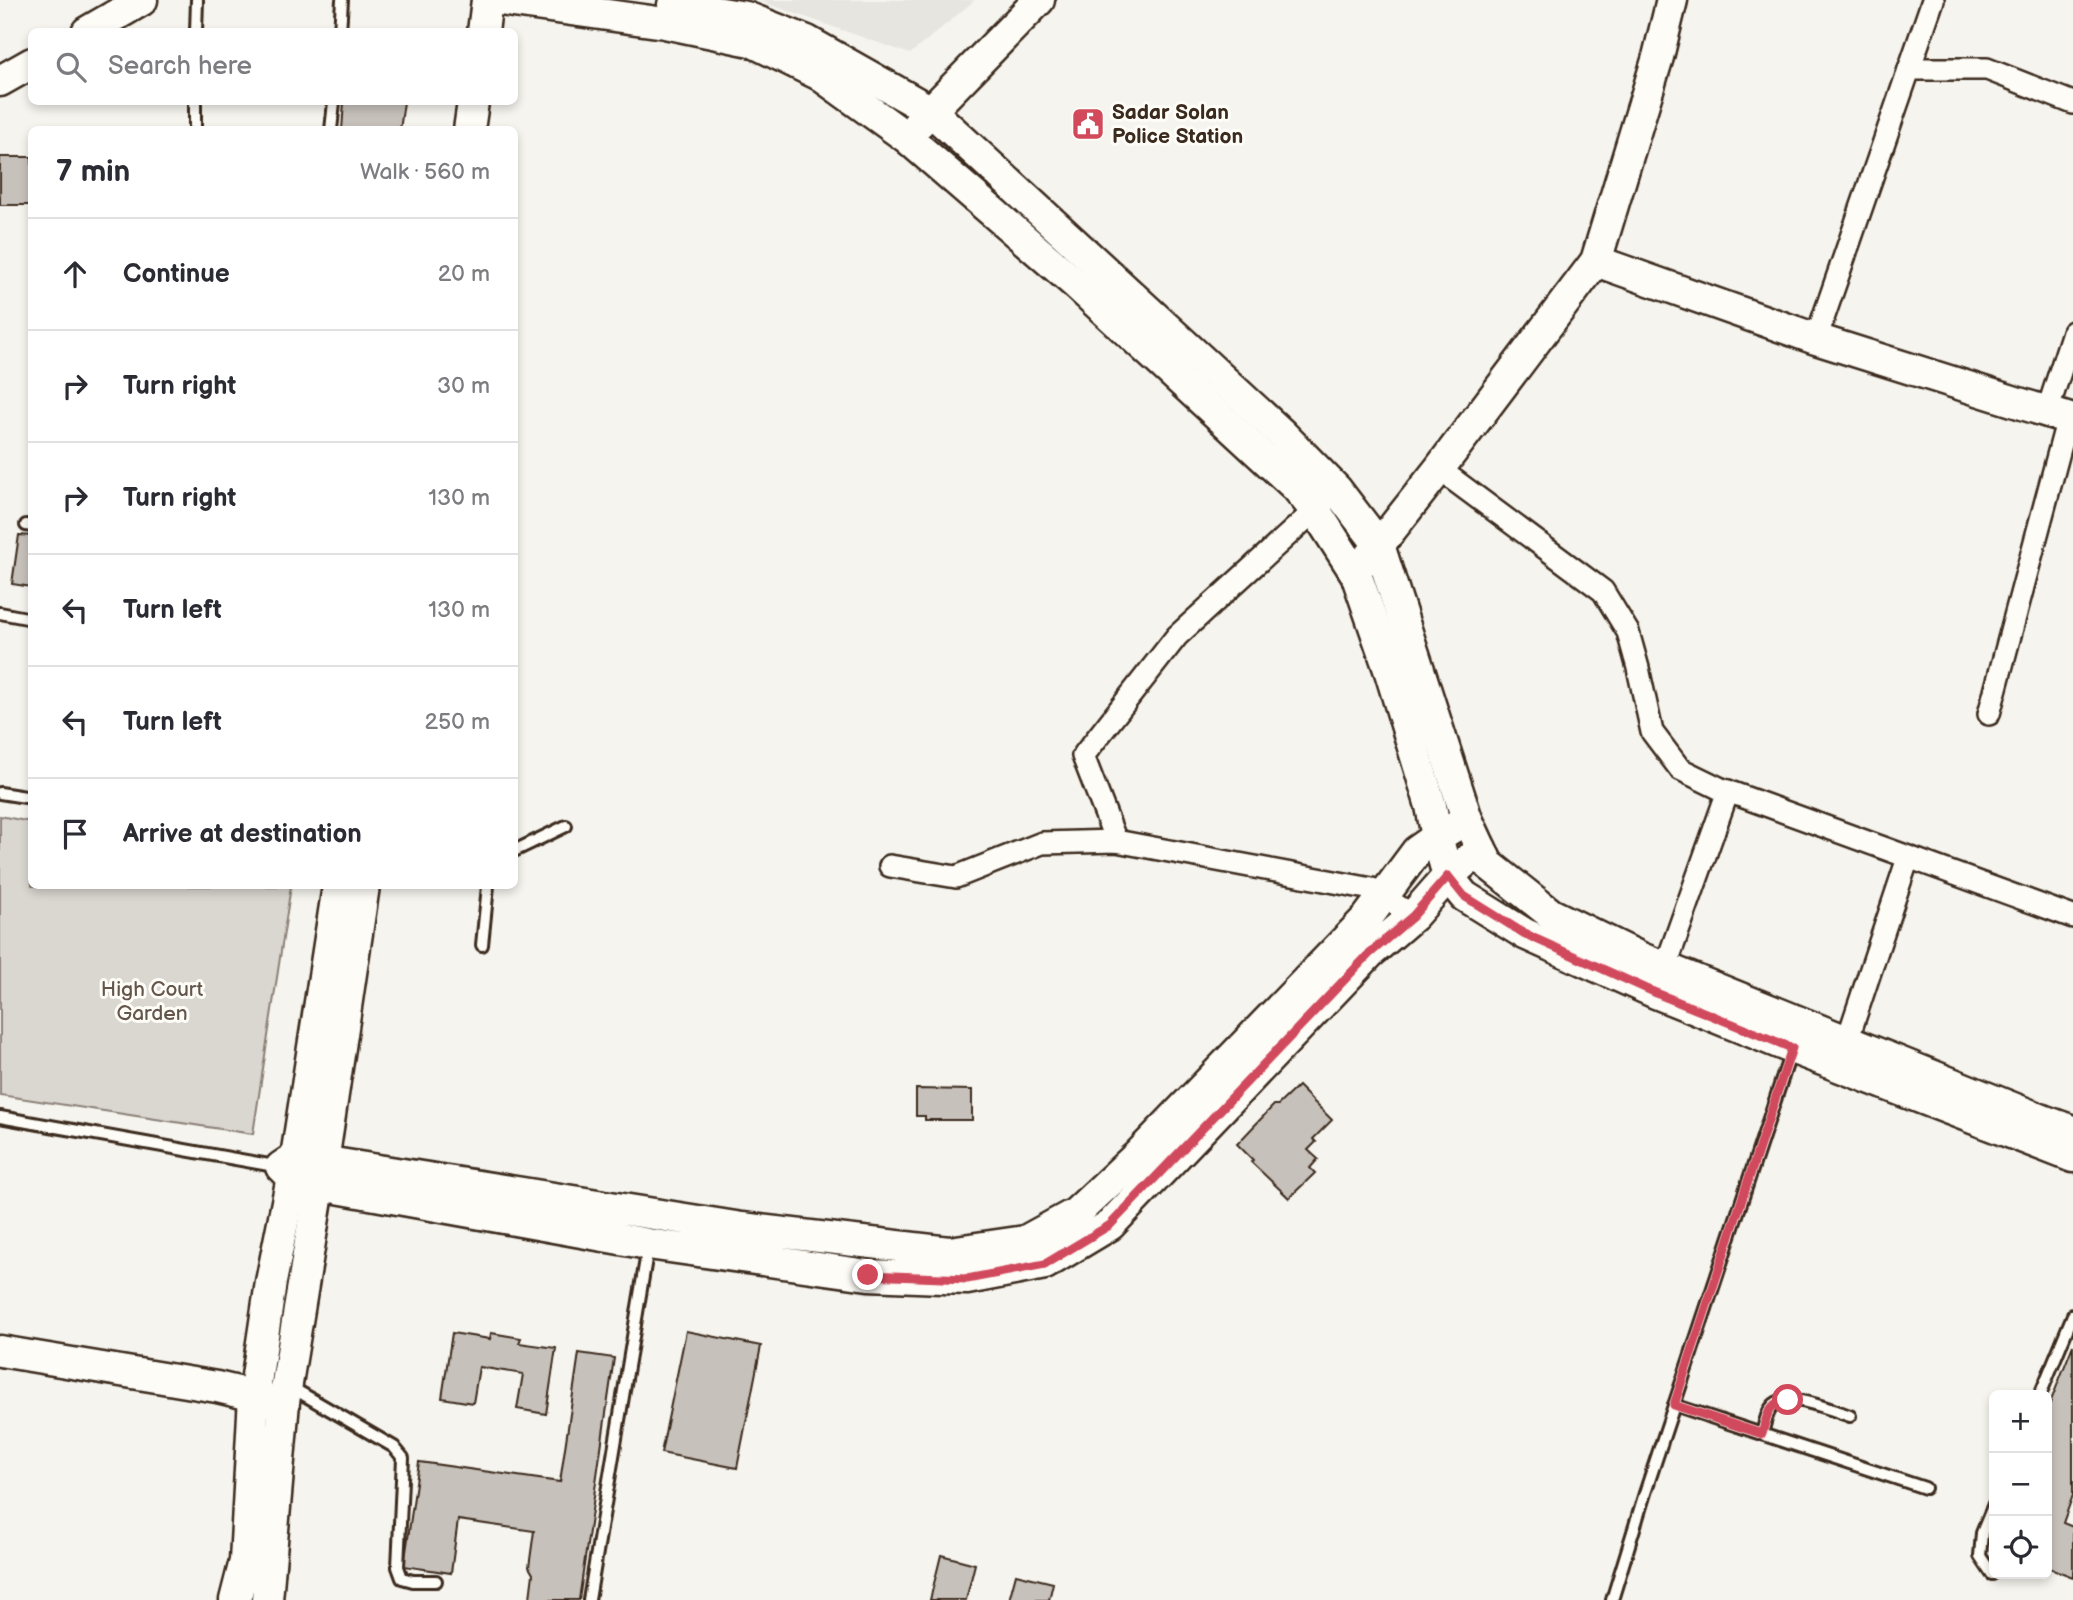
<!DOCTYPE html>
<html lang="en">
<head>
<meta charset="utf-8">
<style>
	body { margin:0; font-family:"Balsamiq Sans",sans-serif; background:#f2f2f3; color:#2b2b33 }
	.controls { position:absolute; right:21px; bottom:21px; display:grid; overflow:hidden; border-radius:10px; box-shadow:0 4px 10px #0003 }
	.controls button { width:63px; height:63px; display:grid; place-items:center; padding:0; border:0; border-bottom:2px solid #e1e1e2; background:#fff; color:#2b2b33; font:35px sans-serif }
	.stop { position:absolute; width:21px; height:21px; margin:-16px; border:5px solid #d1495b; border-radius:50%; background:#fff }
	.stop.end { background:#d1495b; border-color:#fff; box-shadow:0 2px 7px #0008 }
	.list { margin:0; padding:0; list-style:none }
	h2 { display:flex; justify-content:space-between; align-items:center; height:91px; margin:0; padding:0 28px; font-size:30px }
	h2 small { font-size:23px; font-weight:400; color:#7c7c81 }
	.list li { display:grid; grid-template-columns:46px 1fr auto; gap:21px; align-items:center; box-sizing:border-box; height:112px; padding:0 28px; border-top:2px solid #e1e1e2 }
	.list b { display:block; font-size:26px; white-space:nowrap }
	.list em { font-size:23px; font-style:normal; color:#7c7c81 }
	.icon { flex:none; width:38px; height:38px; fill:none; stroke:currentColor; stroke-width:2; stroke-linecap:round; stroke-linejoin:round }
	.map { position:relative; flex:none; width:2073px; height:1600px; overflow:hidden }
	.search { position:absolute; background:#fff; box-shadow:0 4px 10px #0003; left:28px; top:28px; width:490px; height:77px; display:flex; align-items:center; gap:18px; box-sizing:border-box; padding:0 24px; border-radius:10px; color:#7c7c81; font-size:26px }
	.panel { position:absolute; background:#fff; box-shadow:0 4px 10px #0003; left:28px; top:126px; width:490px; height:763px; border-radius:10px }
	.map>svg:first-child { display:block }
</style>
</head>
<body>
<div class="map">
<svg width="2073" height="1600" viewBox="0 0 2073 1600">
	<rect width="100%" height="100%" fill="#f5f4ee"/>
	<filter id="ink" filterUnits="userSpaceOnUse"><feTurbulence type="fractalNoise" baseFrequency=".0143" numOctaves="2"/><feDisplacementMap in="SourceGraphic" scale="14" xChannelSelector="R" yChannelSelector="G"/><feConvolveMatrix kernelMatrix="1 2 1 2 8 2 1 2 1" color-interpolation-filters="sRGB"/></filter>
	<g filter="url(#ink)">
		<polygon fill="#e7e5df" points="757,0 975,0 910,54"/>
		<polygon fill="#dad6d0" stroke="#8a8077" stroke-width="2" points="0,816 31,822 32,886 291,886 253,1134 0,1095"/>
		<g fill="#c7c1bb" stroke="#3b2a1e" stroke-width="2">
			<polygon points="344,102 404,102 400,130 342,130"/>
			<rect x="0" y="157" width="32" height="48"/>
			<polygon points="19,535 32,536 32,587 12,584"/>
			<polygon points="1298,1086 1332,1120 1313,1139 1316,1142 1308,1150 1318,1159 1310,1168 1315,1173 1289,1198 1251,1162 1253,1160 1237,1144 1274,1105 1278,1105"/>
			<polygon points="916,1089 972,1090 972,1120 925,1120 925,1116 916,1116"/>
			<polygon points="686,1331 761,1346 737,1468 661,1453"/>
			<polygon points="452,1333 490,1339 491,1333 521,1338 519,1343 556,1348 546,1414 517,1409 523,1374 479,1367 473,1403 442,1398"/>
			<polygon points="2073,1345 2073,1495 2063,1523 2073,1527 2073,1577 2047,1567 2047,1411"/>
			<polygon points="579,1353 614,1358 579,1600 545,1600 530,1598 533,1574 529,1567 534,1531 458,1520 451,1573 404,1566 419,1462 560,1482"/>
			<polygon points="941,1555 975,1564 966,1600 930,1600"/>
			<polygon points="1016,1574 1053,1583 1049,1600 1009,1600"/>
		</g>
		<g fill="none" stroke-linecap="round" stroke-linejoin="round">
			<defs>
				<g id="lane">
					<polyline points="196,32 197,0"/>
					<polyline points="340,32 342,0"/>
					<polyline points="195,130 195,102"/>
					<polyline points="331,130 334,102"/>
					<polyline points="26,525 32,526"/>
					<polyline points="0,613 32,619"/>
					<polyline points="0,793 32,798"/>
					<polyline points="514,851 566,826"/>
					<polyline points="482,945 488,886"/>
					<polyline points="0,1117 280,1167"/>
					<polyline points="289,1386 394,1447 403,1458 398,1567 402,1578 413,1581 436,1581"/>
					<polyline points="2040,1395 2073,1315"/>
					<polyline points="1674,1405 1925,1488"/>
					<path d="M1762,1434C1764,1426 1766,1415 1771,1408C1783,1388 1833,1411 1850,1416"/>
					<polyline points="1992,1574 1980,1556 1982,1533 1994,1504"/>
					<polyline points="589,1600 648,1247"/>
					<polyline points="1612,1600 1645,1493 1792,1049"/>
				</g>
				<g id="street">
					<polyline points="1909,69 1987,69 2073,103"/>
					<polyline points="1816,339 1933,0"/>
					<polyline points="2047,412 2073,332"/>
					<polyline points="1439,469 1603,591 1628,632 1638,668 1652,732 1680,769 1719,788 2073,917"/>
					<polyline points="1989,714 2068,418"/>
					<polyline points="1116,841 1083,756 1177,636 1324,502"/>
					<polyline points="890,866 956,877 1042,843 1116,841 1372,889 1413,916"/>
					<polyline points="1665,968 1728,791"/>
					<polyline points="1847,1041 1908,858"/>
				</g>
				<g id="secondary">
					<polyline points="500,0 665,23 751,41 820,75 906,137 1077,285 1297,488 1315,510 1356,574 1390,672 1431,806 1437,837 1448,876 1464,896 1525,934 1656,993 1784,1045 2073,1157"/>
					<polyline points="673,5 746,17 807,41 931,111 1282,434 1337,490 1379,545 1467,819 1488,864 1551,914 1641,958 2045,1121 2073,1131"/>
					<polyline points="87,32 142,0"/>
					<polyline points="483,32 487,0"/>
					<polyline points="0,81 32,63"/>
					<polyline points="918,124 1039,0"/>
					<polyline points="469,130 473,102"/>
					<polyline points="1596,261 1816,339 2073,420"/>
					<polyline points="1368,559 1439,469 1596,261 1658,57 1672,0"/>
					<polyline points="1467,819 1437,837 1417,851 1367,918 1139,1154 1076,1213 1025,1241 949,1252 742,1228 296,1157 281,1167 292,1178 320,1185 648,1244 868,1275 967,1279 1045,1264 1110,1225 1370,953 1413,916 1448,876 1481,849"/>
					<polyline points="0,1351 217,1387 272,1400"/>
					<polyline points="235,1600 245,1561 254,1396 271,1282 296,1157 338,886"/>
					<polyline points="267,1600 284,1402 323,1162 364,886"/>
				</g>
			</defs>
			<use href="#lane" stroke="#3b2a1e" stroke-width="16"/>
			<use href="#street" stroke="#3b2a1e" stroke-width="26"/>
			<use href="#secondary" stroke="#3b2a1e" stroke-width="35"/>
			<use href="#lane" stroke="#fdfcf7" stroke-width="10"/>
			<use href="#street" stroke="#fdfcf7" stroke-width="21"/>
			<use href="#secondary" stroke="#fdfcf7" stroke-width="30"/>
		</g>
	</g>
	<g fill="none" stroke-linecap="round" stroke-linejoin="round" filter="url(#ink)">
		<path stroke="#d1495b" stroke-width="9" d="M868,1275L967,1279L1045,1264L1110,1225L1370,953L1413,916L1448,876L1464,896L1525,934L1656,993L1792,1048L1674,1405L1762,1434C1768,1414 1766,1405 1788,1400"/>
	</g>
	<defs>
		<symbol id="civic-square" viewBox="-11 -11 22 22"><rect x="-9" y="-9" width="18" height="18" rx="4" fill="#d1495b" stroke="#fdfcf7"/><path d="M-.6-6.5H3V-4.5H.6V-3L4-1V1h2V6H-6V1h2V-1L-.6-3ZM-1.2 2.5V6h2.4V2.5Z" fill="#fff"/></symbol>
	</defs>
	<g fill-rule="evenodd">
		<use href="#civic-square" x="1069" y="105" width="38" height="38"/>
	</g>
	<g text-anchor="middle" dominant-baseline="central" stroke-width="6" stroke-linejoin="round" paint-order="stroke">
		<g font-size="21" font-weight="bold" fill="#3b2a1e" stroke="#fdfcf7" text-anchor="start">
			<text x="1112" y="112">Sadar Solan<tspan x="1112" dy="24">Police Station</tspan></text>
		</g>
		<g font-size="21" fill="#63554a" stroke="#fdfcf7">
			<text x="152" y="989">High Court<tspan x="152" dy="24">Garden</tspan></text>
		</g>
	</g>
</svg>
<div class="controls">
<button>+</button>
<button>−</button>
<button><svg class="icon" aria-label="locate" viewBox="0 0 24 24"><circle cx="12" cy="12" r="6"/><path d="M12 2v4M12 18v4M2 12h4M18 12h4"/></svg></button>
</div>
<div class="stop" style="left:1788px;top:1400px"></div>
<div class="stop end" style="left:868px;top:1275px"></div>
<div class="search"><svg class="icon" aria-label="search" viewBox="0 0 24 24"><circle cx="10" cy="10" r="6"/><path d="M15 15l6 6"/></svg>Search here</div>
<section class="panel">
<h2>7 min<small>Walk · 560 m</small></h2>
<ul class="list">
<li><svg class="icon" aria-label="ahead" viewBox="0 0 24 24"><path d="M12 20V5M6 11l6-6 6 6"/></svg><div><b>Continue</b></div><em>20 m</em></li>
<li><svg class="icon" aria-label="right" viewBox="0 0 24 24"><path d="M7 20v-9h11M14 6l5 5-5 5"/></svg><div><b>Turn right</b></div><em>30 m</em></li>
<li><svg class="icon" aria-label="right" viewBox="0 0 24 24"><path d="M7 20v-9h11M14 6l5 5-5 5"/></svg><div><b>Turn right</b></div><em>130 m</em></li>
<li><svg class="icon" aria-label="left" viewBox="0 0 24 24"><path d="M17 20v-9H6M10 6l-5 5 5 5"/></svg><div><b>Turn left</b></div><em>130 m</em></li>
<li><svg class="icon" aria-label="left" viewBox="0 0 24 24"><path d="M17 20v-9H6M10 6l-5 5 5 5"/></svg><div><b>Turn left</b></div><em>250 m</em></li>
<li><svg class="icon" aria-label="arrive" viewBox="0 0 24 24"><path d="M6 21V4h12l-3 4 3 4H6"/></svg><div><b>Arrive at destination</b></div></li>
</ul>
</section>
</div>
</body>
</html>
